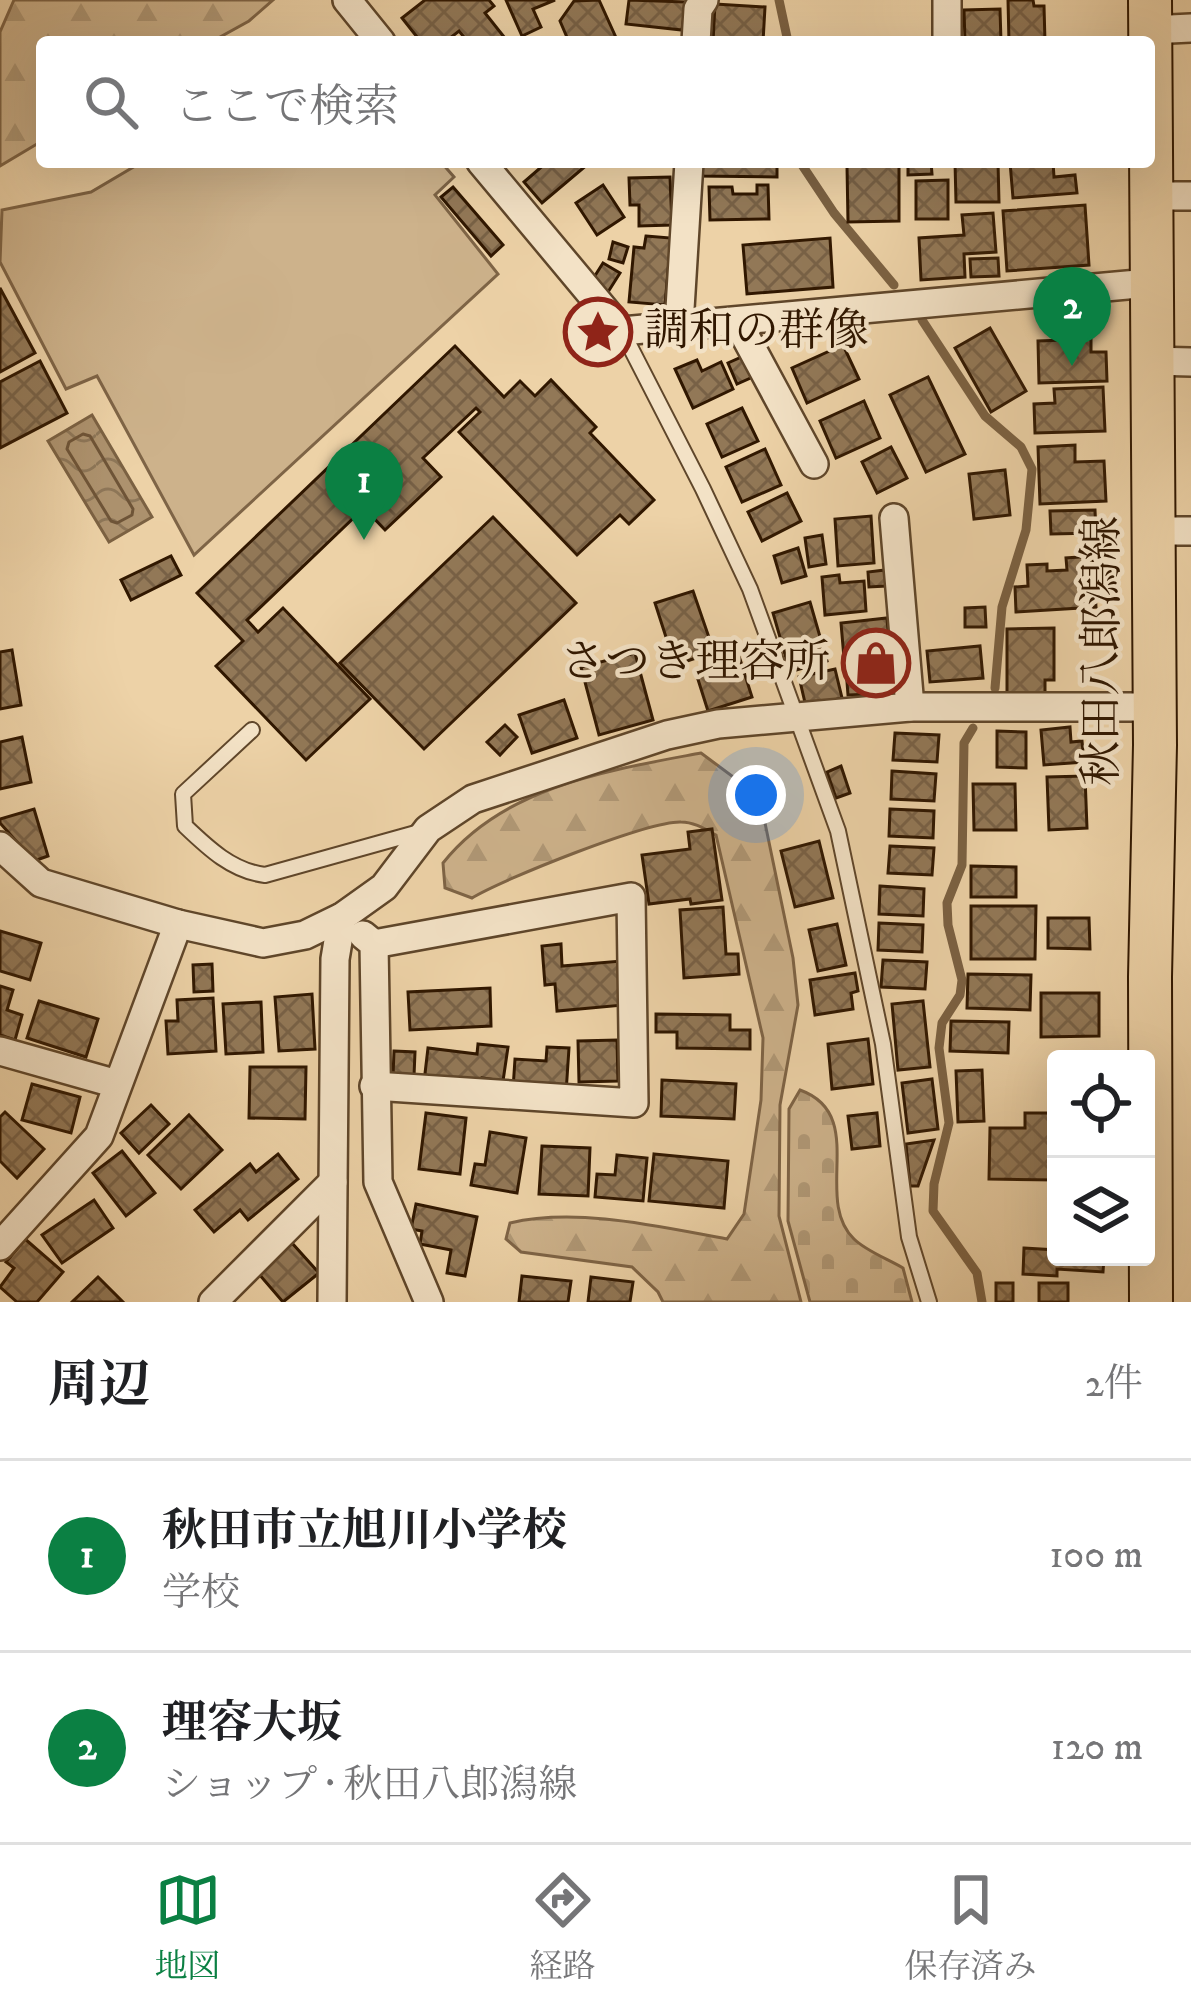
<!DOCTYPE html>
<html lang="ja">
<head>
<meta charset="utf-8">
<style>
	body { margin:0; font-family:"IM FELL DW Pica","Noto Serif JP",serif; background:#f2f2f2; color:#202124 }
	.controls { position:absolute; right:36px; bottom:36px; display:grid; overflow:hidden; border-radius:12px; box-shadow:0 12px 48px #0002 }
	.controls button { width:108px; height:108px; display:grid; place-items:center; padding:0; border:0; border-bottom:3px solid #e0e0e0; background:#fff; color:#202124; font:60px sans-serif }
	.you { position:absolute; left:756px; top:795px; width:42px; height:42px; margin:-30px; border:9px solid #fff; border-radius:50%; background:#1a73e8; box-shadow:0 0 0 18px #1a73e833 }
	.badge { display:grid; place-items:center; width:78px; height:78px; border-radius:50%; background:#0b8043; color:#fff; font-size:39px; font-weight:700 }
	.pin { position:absolute; translate:-50% -99px; filter:drop-shadow(0 3px 6px #0008) }
	.pin::after { content:''; position:absolute; top:63px; width:42px; height:36px; background:inherit; clip-path:polygon(0 0,100% 0,50% 100%) }
	.list { margin:0; padding:0; list-style:none }
	h2 { display:flex; justify-content:space-between; align-items:center; height:156px; margin:0; padding:0 48px; font-size:51px }
	h2 small { font-size:39px; font-weight:400; color:#757577 }
	.list li { display:grid; grid-template-columns:78px 1fr auto; gap:36px; align-items:center; box-sizing:border-box; height:192px; padding:0 48px; border-top:3px solid #e0e0e0 }
	.list b { display:block; font-size:45px; white-space:nowrap }
	.list p { margin:0; font-size:39px; white-space:nowrap; color:#757577 }
	.list em { font-size:39px; font-style:normal; color:#757577 }
	.icon { flex:none; width:66px; height:66px; fill:none; stroke:currentColor; stroke-width:2; stroke-linecap:round; stroke-linejoin:round }
	.map { position:relative; flex:none; width:1191px; height:1302px; overflow:hidden }
	.search { position:absolute; background:#fff; box-shadow:0 12px 48px #0002; left:36px; right:36px; top:36px; height:132px; display:flex; align-items:center; gap:30px; box-sizing:border-box; padding:0 42px; border-radius:12px; color:#757577; font-size:45px }
	.sheet { height:540px; background:#fff }
	nav { display:flex; justify-content:space-around; align-items:center; box-sizing:border-box; height:168px; border-top:3px solid #e0e0e0; background:#fff; font-size:33px; color:#757577 }
	nav a { display:grid; justify-items:center; gap:6px }
	nav .on { color:#0b8043 }
	.map>svg:first-child { display:block }
</style>
</head>
<body>
<div class="map">
<svg width="1191" height="1302" viewBox="0 0 1191 1302">
	<defs>
		<pattern id="forest-firs" width="22" height="20" patternUnits="userSpaceOnUse" patternTransform="scale(3)"><rect width="22" height="20" fill="#cdb28b"/><path d="M5 1l3.5 6h-7zM16 11l3.5 6h-7z" fill="#b09876"/></pattern>
		<pattern id="cemetery-stones" width="16" height="16" patternUnits="userSpaceOnUse" patternTransform="scale(3)"><rect width="16" height="16" fill="#cdb28b"/><path d="M2 7V4a2 2 0 0 1 4 0v3zM10 15v-3a2 2 0 0 1 4 0v3z" fill="#b09876"/></pattern>
		<pattern id="water-waves" width="16" height="10" patternUnits="userSpaceOnUse" patternTransform="scale(3)"><rect width="16" height="10" fill="#ad926e"/><path d="M0 5q4-4 8 0t8 0" fill="none" stroke="#8d7658"/></pattern>
		<pattern id="building-cross-hatch" width="8" height="8" patternUnits="userSpaceOnUse" patternTransform="scale(3)"><rect width="8" height="8" fill="#927857"/><path d="M0 0l8 8M0 8l8-8" fill="none" stroke="#786146"/></pattern>
	</defs>
	<rect width="100%" height="100%" fill="#edd2a7"/>
	<filter id="stains"><feTurbulence type="fractalNoise" baseFrequency=".00167" numOctaves="4"/><feColorMatrix values="0 0 0 0 .2 0 0 0 0 .09 0 0 0 0 .02 0 0 0 .5 -.17"/></filter>
	<radialGradient id="worn" r=".72"><stop offset=".6" stop-color="#630" stop-opacity="0"/><stop offset="1" stop-color="#630" stop-opacity=".3"/></radialGradient>
	<g fill="url(#forest-firs)" stroke="#7e6446" stroke-width="3">
		<polygon points="14,0 273,0 249,21 211,42 42,42 42,141 0,166 0,32"/>
		<path d="M701,753L736,779L765,823L793,958L798,1005L780,1105L779,1216L801,1302H663L658,1292L632,1267L521,1252L506,1239L510,1223C577,1207 661,1227 727,1239L744,1214L761,1100L763,1038L716,835C705,829 694,822 681,822C648,821 503,879 472,898L445,888L443,863C504,786 610,770 701,753Z"/>
	</g>
	<path fill="url(#cemetery-stones)" stroke="#7e6446" stroke-width="3" d="M800,1090C869,1115 812,1198 854,1239C866,1251 888,1259 903,1268L912,1302H810L788,1221L789,1109Z"/>
	<polygon fill="#cdb28b" stroke="#7e6446" stroke-width="3" points="142,162 441,162 454,177 435,195 498,274 194,555 97,376 66,389 0,262 2,210 91,192"/>
	<polygon fill="url(#water-waves)" stroke="#7b6142" stroke-width="3" points="92,415 152,517 109,542 48,441"/>
	<g fill="none" stroke-linecap="round" stroke-linejoin="round">
		<polygon stroke="#6e5437" stroke-width="3" points="83,434 90,436 133,509 132,515 117,523 111,521 67,449 69,442"/>
		<g stroke="#7b6142" stroke-width="9">
			<polyline points="779,0 788,42"/>
			<polyline points="800,162 834,213 894,285"/>
			<polyline points="922,320 985,416 1021,447 1032,469 1026,530 1002,607 995,688"/>
			<polyline points="973,728 964,743 962,865 947,903 948,925 962,980 960,995 942,1023 939,1048 949,1123 934,1184 933,1211 977,1273 982,1302"/>
		</g>
	</g>
	<g fill="url(#building-cross-hatch)" stroke="#301700" stroke-width="3">
		<polygon points="425,0 489,0 494,6 485,13 508,42 468,42 459,31 445,42 421,42 402,18"/>
		<polygon points="506,0 555,0 533,9 541,27 522,36"/>
		<polygon points="599,0 618,42 569,42 560,21 574,1"/>
		<polygon points="629,0 686,2 682,30 626,24"/>
		<polygon points="1008,0 1033,0 1034,6 1044,6 1045,42 1009,42"/>
		<polygon points="715,4 765,7 763,42 713,42"/>
		<polygon points="1000,9 1001,42 965,42 964,10"/>
		<polygon points="547,162 588,164 542,203 524,182"/>
		<polygon points="697,162 777,162 777,177 697,176"/>
		<polygon points="876,162 899,162 899,221 848,222 847,166 876,165"/>
		<polygon points="908,162 931,162 932,174 908,175"/>
		<polygon points="955,162 998,162 999,202 956,202"/>
		<polygon points="1010,162 1053,162 1054,177 1075,175 1077,193 1013,198"/>
		<polygon points="670,177 672,225 639,226 639,205 630,205 629,178"/>
		<polygon points="948,180 948,219 916,219 916,181"/>
		<polygon points="603,185 624,217 597,235 576,203"/>
		<polygon points="757,185 768,185 769,219 710,220 709,187 732,187 733,194 757,194"/>
		<polygon points="453,187 503,245 491,256 441,197"/>
		<polygon points="1085,205 1089,265 1007,271 1003,211"/>
		<polygon points="993,213 996,252 964,254 965,277 921,280 919,238 964,235 962,215"/>
		<polygon points="646,236 671,238 665,305 629,302 634,247 644,248"/>
		<polygon points="830,238 833,287 747,294 743,245"/>
		<polygon points="613,242 628,247 623,263 609,259"/>
		<polygon points="998,258 999,276 971,277 970,259"/>
		<polygon points="603,263 620,273 608,292 591,282"/>
		<polygon points="0,288 35,353 0,372"/>
		<polygon points="990,328 1026,391 991,412 955,348"/>
		<polygon points="1091,339 1091,352 1106,352 1107,381 1039,383 1038,341"/>
		<polygon points="843,345 859,379 807,403 792,368"/>
		<polygon points="455,346 504,397 520,381 535,396 551,380 596,427 590,433 654,500 629,524 620,515 577,555 459,432 480,412 476,408 423,458 441,477 385,530 364,508 247,620 258,632 283,608 370,699 306,760 216,666 243,641 197,593"/>
		<polygon points="746,355 755,376 737,384 728,363"/>
		<polygon points="697,360 702,371 721,362 733,389 693,408 675,369"/>
		<polygon points="40,361 67,413 0,448 0,382"/>
		<polygon points="928,377 965,454 926,472 890,395"/>
		<polygon points="1103,387 1105,431 1035,433 1034,404 1055,403 1054,389"/>
		<polygon points="864,401 880,438 836,458 820,421"/>
		<polygon points="742,408 758,441 722,457 707,424"/>
		<polygon points="1075,445 1075,462 1104,461 1106,501 1040,504 1038,447"/>
		<polygon points="891,447 907,478 877,493 862,462"/>
		<polygon points="765,449 781,485 742,502 726,467"/>
		<polygon points="1005,470 1010,515 974,519 969,474"/>
		<polygon points="787,493 801,521 762,541 748,512"/>
		<polygon points="1095,510 1096,533 1051,534 1050,511"/>
		<polygon points="871,516 874,563 838,566 835,519"/>
		<polygon points="493,517 576,603 424,749 340,663"/>
		<polygon points="822,535 826,564 809,567 805,538"/>
		<polygon points="798,548 806,576 782,583 774,556"/>
		<polygon points="171,556 181,575 131,600 121,580"/>
		<polygon points="1093,556 1096,607 1016,612 1015,587 1028,586 1027,565 1047,564 1047,571 1067,570 1066,558"/>
		<polygon points="885,570 886,586 869,587 868,572"/>
		<polygon points="839,575 840,583 864,581 866,611 825,615 822,577"/>
		<polygon points="693,591 714,652 675,665 655,603"/>
		<polygon points="810,602 827,661 790,672 773,613"/>
		<polygon points="985,607 986,627 965,627 965,608"/>
		<polygon points="887,618 890,653 844,658 841,623"/>
		<polygon points="1054,628 1054,680 1045,680 1045,693 1007,694 1007,629"/>
		<polygon points="980,646 983,678 930,682 927,651"/>
		<polygon points="12,650 21,705 0,709 0,652"/>
		<polygon points="635,653 653,720 599,735 581,667"/>
		<polygon points="739,656 752,697 708,711 695,670"/>
		<polygon points="872,667 874,694 848,695 846,669"/>
		<polygon points="835,669 842,698 806,707 799,677"/>
		<polygon points="564,700 577,738 532,753 519,715"/>
		<polygon points="505,725 517,737 500,755 487,742"/>
		<polygon points="1070,727 1071,742 1082,741 1084,762 1044,765 1041,730"/>
		<polygon points="997,731 1026,732 1026,768 997,767"/>
		<polygon points="895,733 939,735 937,762 893,760"/>
		<polygon points="22,737 31,782 0,789 0,742"/>
		<polygon points="841,766 850,793 836,798 827,772"/>
		<polygon points="892,771 936,774 934,801 891,799"/>
		<polygon points="1085,776 1087,828 1049,830 1047,777"/>
		<polygon points="973,784 1015,784 1016,830 974,830"/>
		<polygon points="34,809 48,856 34,861 0,823 0,819"/>
		<polygon points="890,809 934,811 933,838 889,836"/>
		<polygon points="712,829 722,900 691,904 690,899 649,904 642,855 690,849 688,832"/>
		<polygon points="819,841 833,898 795,907 781,851"/>
		<polygon points="890,846 934,848 932,875 888,873"/>
		<polygon points="971,866 1016,867 1016,897 971,897"/>
		<polygon points="880,886 924,889 923,916 879,914"/>
		<polygon points="971,906 1036,906 1035,959 971,959"/>
		<polygon points="723,907 726,954 738,954 739,974 684,978 680,910"/>
		<polygon points="1048,918 1089,918 1090,949 1048,948"/>
		<polygon points="879,923 923,925 922,952 878,950"/>
		<polygon points="837,924 846,965 818,971 809,930"/>
		<polygon points="0,931 41,943 30,980 0,971"/>
		<polygon points="561,944 562,966 621,961 624,1005 557,1011 555,984 545,985 542,946"/>
		<polygon points="883,960 927,962 925,989 881,987"/>
		<polygon points="212,964 213,991 194,992 193,965"/>
		<polygon points="855,973 858,991 851,993 853,1009 815,1015 810,980"/>
		<polygon points="968,974 1031,975 1030,1010 967,1008"/>
		<polygon points="0,986 13,990 7,1010 22,1015 15,1040 0,1035"/>
		<polygon points="490,988 491,1026 410,1030 408,992"/>
		<polygon points="1041,993 1099,993 1099,1036 1041,1037"/>
		<polygon points="312,994 315,1049 279,1051 275,997"/>
		<polygon points="213,998 216,1051 168,1054 166,1021 178,1021 177,1000"/>
		<polygon points="39,1001 98,1019 86,1057 27,1038"/>
		<polygon points="923,1001 930,1067 898,1070 892,1004"/>
		<polygon points="261,1002 263,1052 226,1054 223,1004"/>
		<polygon points="656,1014 730,1015 730,1030 750,1030 750,1049 677,1048 677,1032 656,1032"/>
		<polygon points="951,1021 1009,1022 1008,1053 950,1051"/>
		<polygon points="868,1039 873,1084 832,1089 828,1044"/>
		<polygon points="617,1040 618,1081 579,1082 578,1041"/>
		<polygon points="478,1044 508,1047 503,1081 482,1078 480,1089 424,1082 428,1048 477,1054"/>
		<polygon points="547,1047 569,1048 566,1093 513,1089 515,1059 546,1061"/>
		<polygon points="394,1051 415,1052 414,1076 393,1076"/>
		<polygon points="250,1067 306,1067 305,1119 249,1118"/>
		<polygon points="982,1070 984,1121 958,1122 956,1071"/>
		<polygon points="932,1079 938,1129 908,1133 902,1083"/>
		<polygon points="662,1080 736,1084 734,1119 661,1116"/>
		<polygon points="32,1084 80,1097 71,1133 22,1120"/>
		<polygon points="151,1105 169,1124 139,1153 121,1133"/>
		<polygon points="5,1112 44,1149 17,1178 0,1161 0,1117"/>
		<polygon points="426,1113 466,1118 460,1174 419,1169"/>
		<polygon points="877,1113 880,1146 852,1149 848,1116"/>
		<polygon points="1025,1113 1056,1113 1056,1180 989,1179 990,1128 1025,1128"/>
		<polygon points="189,1115 222,1150 181,1189 148,1155"/>
		<polygon points="490,1132 526,1138 517,1193 471,1185 475,1164 485,1165"/>
		<polygon points="934,1140 918,1186 910,1186 906,1144"/>
		<polygon points="542,1146 590,1148 588,1196 539,1194"/>
		<polygon points="122,1151 155,1193 126,1216 93,1173"/>
		<polygon points="278,1154 298,1179 248,1220 240,1210 214,1232 195,1210 250,1164 256,1172"/>
		<polygon points="654,1154 728,1161 724,1208 649,1201"/>
		<polygon points="617,1155 647,1158 643,1201 595,1197 597,1174 615,1175"/>
		<polygon points="94,1200 113,1228 62,1263 42,1235"/>
		<polygon points="416,1204 477,1217 465,1276 447,1273 451,1250 420,1244 422,1231 411,1229"/>
		<polygon points="25,1239 63,1272 37,1302 17,1302 0,1287 14,1268 6,1262"/>
		<polygon points="292,1243 319,1273 283,1302 258,1273"/>
		<polygon points="1024,1248 1056,1250 1056,1257 1104,1257 1103,1272 1057,1269 1057,1276 1023,1274"/>
		<polygon points="522,1276 571,1281 568,1302 519,1302"/>
		<polygon points="98,1277 123,1302 72,1302"/>
		<polygon points="591,1277 633,1282 630,1302 588,1302"/>
		<rect x="996" y="1283" width="17" height="19"/>
		<rect x="1039" y="1283" width="29" height="19"/>
	</g>
	<g fill="none" stroke-linecap="round" stroke-linejoin="round">
		<defs>
			<g id="service">
				<polyline points="622,331 703,489 750,589 838,831 883,1044 909,1237 929,1302"/>
				<path d="M252,730L183,794L185,826C208,848 232,871 265,875L423,831"/>
			</g>
			<g id="minor">
				<polyline points="347,0 381,42"/>
				<polyline points="1150,30 1191,28"/>
				<polyline points="696,42 698,9 704,0"/>
				<polyline points="947,42 947,0"/>
				<polyline points="481,162 622,331 1149,283"/>
				<polyline points="1149,196 1191,196"/>
				<polyline points="737,321 814,464"/>
				<polyline points="679,325 689,162"/>
				<polyline points="1152,361 1191,362"/>
				<polyline points="894,518 910,707"/>
				<polyline points="1153,531 1191,531"/>
				<polyline points="0,846 41,883 178,924 263,943 305,935 342,917 384,887 428,829 473,799 667,735 718,724 910,707 1154,707"/>
				<polyline points="363,935 374,944 378,1182 429,1302"/>
				<polyline points="374,944 631,897 634,1103 374,1086"/>
				<polyline points="0,1051 117,1084"/>
				<polyline points="0,1246 99,1136 178,924"/>
				<polyline points="213,1302 333,1182"/>
				<polyline points="332,1302 335,959 342,917"/>
			</g>
			<polyline id="primary" points="1150,0 1155,745 1150,977 1151,1302"/>
		</defs>
		<use href="#service" stroke="#5f462a" stroke-width="18"/>
		<use href="#minor" stroke="#5f462a" stroke-width="32"/>
		<use href="#primary" stroke="#301700" stroke-width="46"/>
		<use href="#service" stroke="#f3e2c6" stroke-width="14"/>
		<use href="#minor" stroke="#f3e2c6" stroke-width="27"/>
		<use href="#primary" stroke="#edd2a7" stroke-width="42"/>
	</g>
	<defs>
		<symbol id="sight-ring" viewBox="-11 -11 22 22"><circle r="9.5" fill="#f3e2c6" stroke="#8f2418" stroke-width="1.5"/><path d="M0-6L1.8-2.2L6-1.7L2.9 1.2L3.7 5.4L0 3.3L-3.7 5.4L-2.9 1.2L-6-1.7L-1.8-2.2Z" fill="#8f2418"/></symbol>
		<symbol id="shop-ring" viewBox="-11 -11 22 22"><circle r="9.5" fill="#f3e2c6" stroke="#8f2418" stroke-width="1.5"/><path d="M-5-2.5h2.3a2.7 3.5 0 0 1 5.4 0H5L5.5 6h-11ZM-1.5-2.5h3a1.5 2.3 0 0 0-3 0Z" fill="#8f2418"/></symbol>
	</defs>
	<g fill-rule="evenodd">
		<use href="#sight-ring" x="560" y="294" width="76" height="76"/>
		<use href="#shop-ring" x="838" y="625" width="76" height="76"/>
	</g>
	<g text-anchor="middle" dominant-baseline="central" stroke-width="9" stroke-linejoin="round" paint-order="stroke">
		<g font-size="45" fill="#301700" stroke="#f3e2c6" text-anchor="start">
			<text x="644" y="332">調和の群像</text>
			<text x="830" y="663" text-anchor="end">さつき理容所</text>
		</g>
		<g font-size="45" fill="#301700" stroke="#f3e2c6">
			<text transform="translate(1103 651) rotate(-90)">秋田八郎潟線</text>
		</g>
	</g>
	<rect width="100%" height="100%" filter="url(#stains)"/>
	<rect width="100%" height="100%" fill="url(#worn)"/>
</svg>
<div class="controls">
<button><svg class="icon" aria-label="locate" viewBox="0 0 24 24"><circle cx="12" cy="12" r="6"/><path d="M12 2v4M12 18v4M2 12h4M18 12h4"/></svg></button>
<button><svg class="icon" aria-label="layers" viewBox="0 0 24 24"><path d="M12 4l9 5-9 5-9-5zM3 14l9 5 9-5"/></svg></button>
</div>
<div class="you"></div>
<div class="pin badge" style="left:364px;top:540px">1</div>
<div class="pin badge" style="left:1072px;top:366px">2</div>
<div class="search"><svg class="icon" aria-label="search" viewBox="0 0 24 24"><circle cx="10" cy="10" r="6"/><path d="M15 15l6 6"/></svg>ここで検索</div>
</div>
<section class="sheet">
<h2>周辺<small>2件</small></h2>
<ul class="list">
<li><span class="badge">1</span><div><b>秋田市立旭川小学校</b><p>学校</p></div><em>100 m</em></li>
<li><span class="badge">2</span><div><b>理容大坂</b><p>ショップ · 秋田八郎潟線</p></div><em>120 m</em></li>
</ul>
</section>
<nav>
<a class="on"><svg class="icon" aria-label="map" viewBox="0 0 24 24"><path d="M3 6l6-2 6 2 6-2v14l-6 2-6-2-6 2zM9 4v14M15 6v14"/></svg>地図</a>
<a><svg class="icon" aria-label="directions" viewBox="0 0 24 24"><path d="M12 3l9 9-9 9-9-9zM9 14v-3h6M13 9l2 2-2 2"/></svg>経路</a>
<a><svg class="icon" aria-label="saved" viewBox="0 0 24 24"><path d="M7 4h10v16l-5-4-5 4z"/></svg>保存済み</a>
</nav>
</body>
</html>
